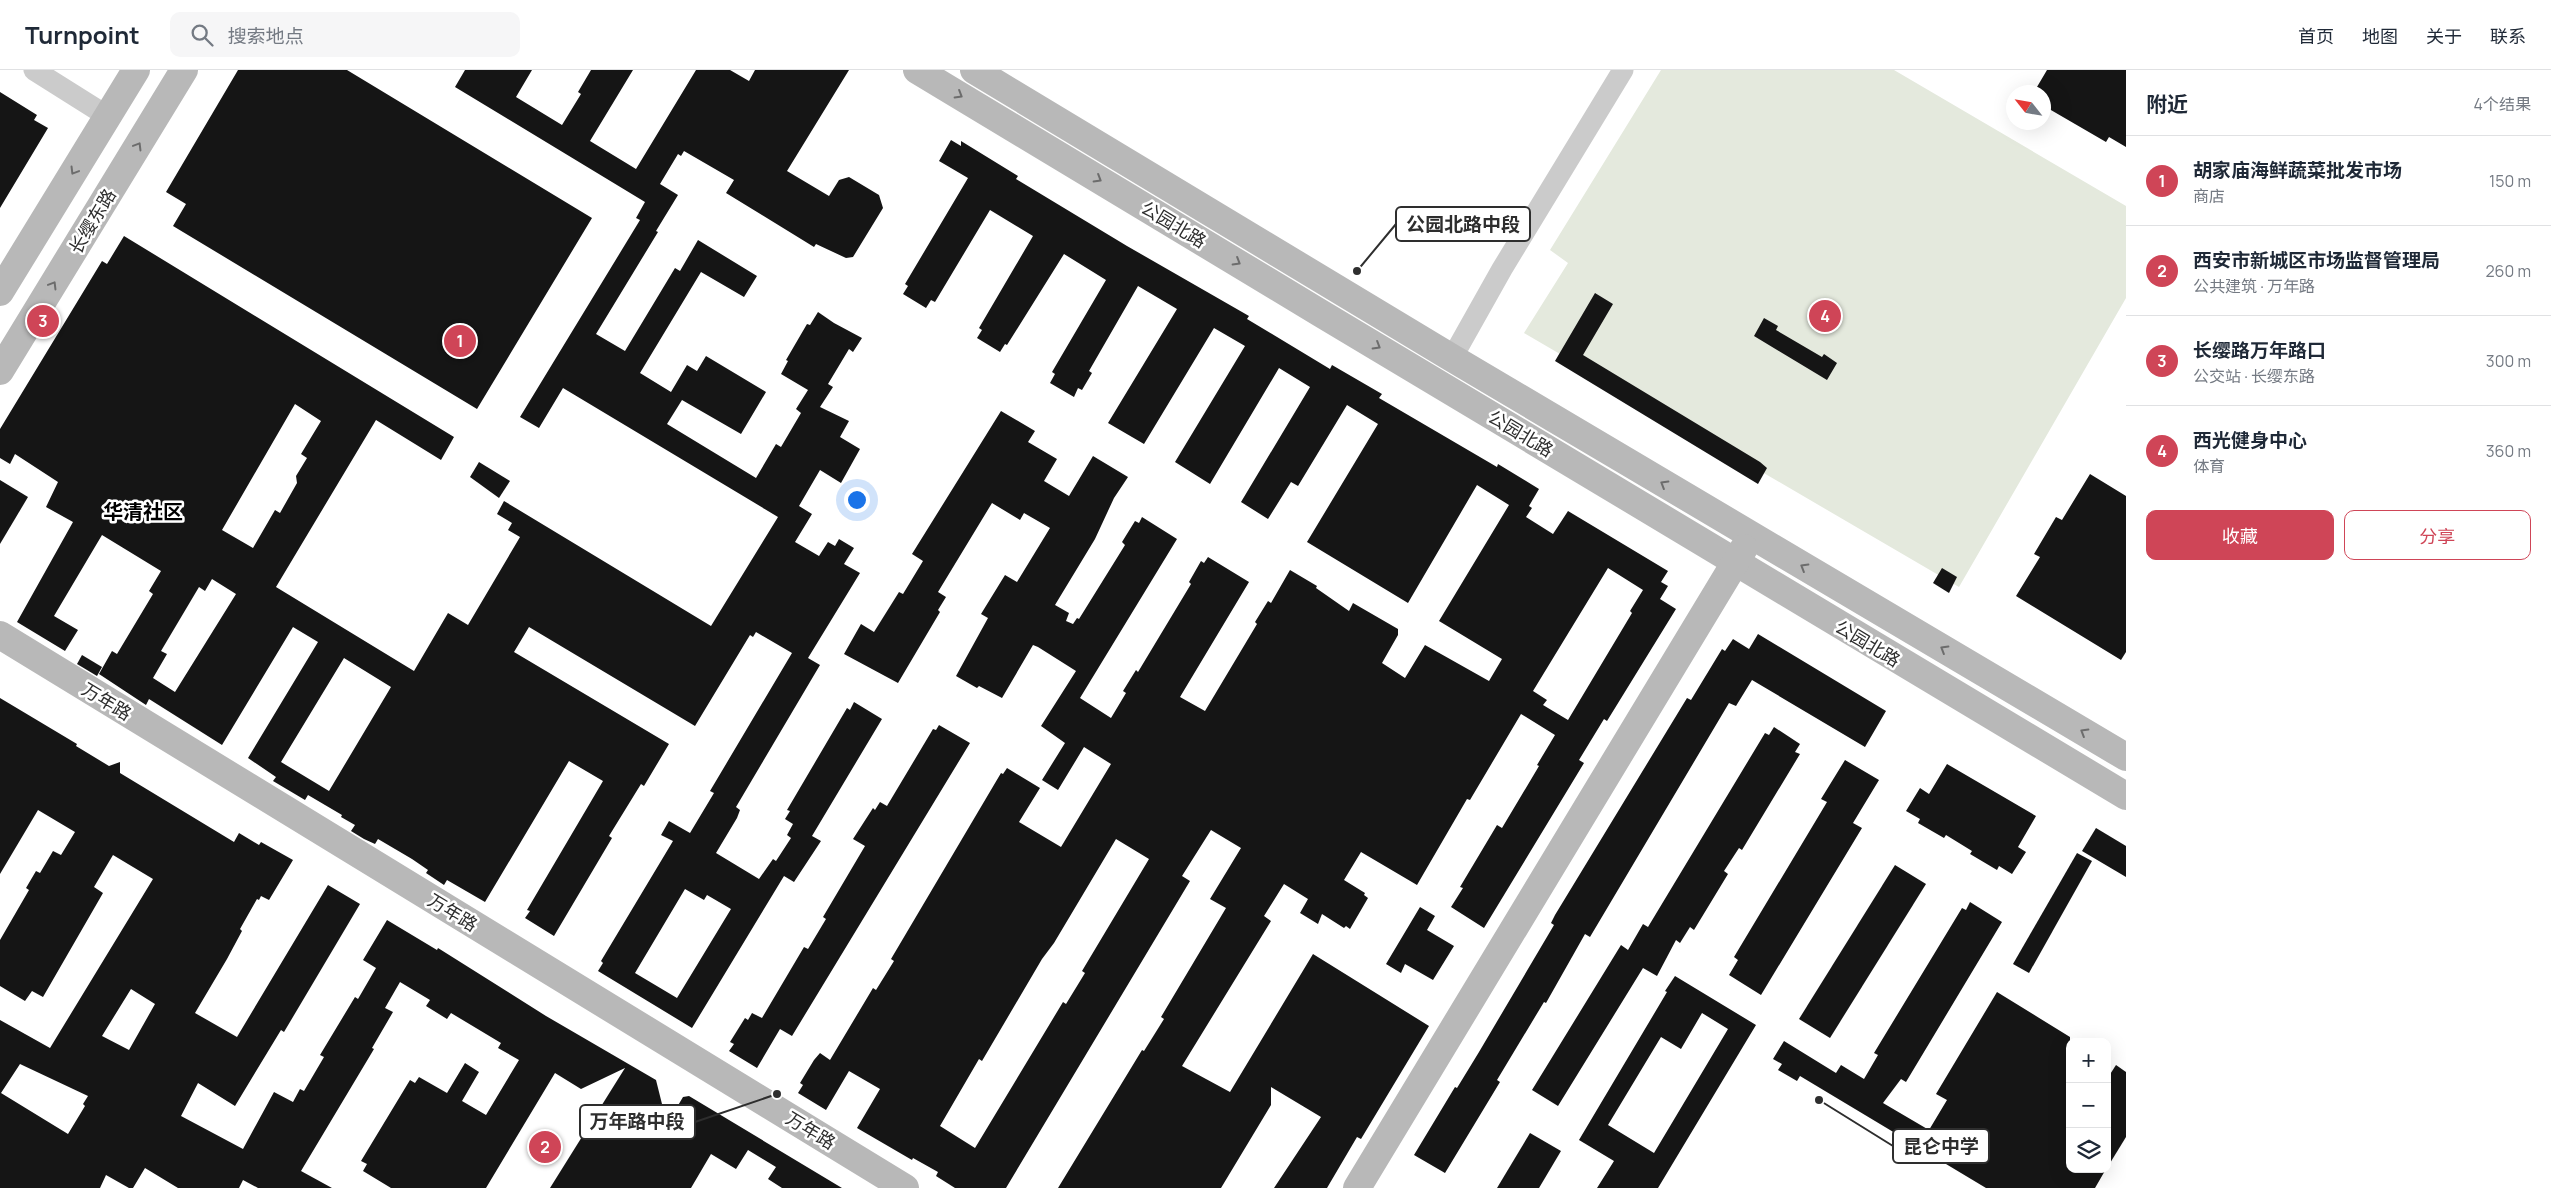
<!DOCTYPE html>
<html lang="zh">
<head>
<meta charset="utf-8">
<style>
	body { margin:0; font-family:Manrope,"Noto Sans SC",sans-serif; background:#f6f6f7; color:#1f2937 }
	.controls { position:absolute; right:15px; bottom:15px; display:grid; overflow:hidden; border-radius:10px; box-shadow:0 5px 20px #0002 }
	.controls button { width:45px; height:45px; display:grid; place-items:center; padding:0; border:0; border-bottom:1px solid #e0e1e3; background:#fff; color:#1f2937; font:25px sans-serif }
	.compass { position:absolute; left:2006px; top:15px; width:45px; height:45px; border-radius:50%; background:#fff; box-shadow:0 5px 20px #0002; rotate:301deg }
	.you { position:absolute; left:856px; top:429px; width:18px; height:18px; margin:-12px; border:4px solid #fff; border-radius:50%; background:#1a73e8; box-shadow:0 0 0 8px #1a73e833 }
	.badge { display:grid; place-items:center; width:32px; height:32px; border-radius:50%; background:#cf4557; color:#fff; font-size:16px; font-weight:700 }
	.pin { position:absolute; translate:-50% -50%; border:2px solid #fff; box-shadow:0 1px 5px #0006 }
	.list { margin:0; padding:0; list-style:none }
	h2 { display:flex; justify-content:space-between; align-items:center; height:65px; margin:0; padding:0 20px; font-size:21px }
	h2 small { font-size:16px; font-weight:400; color:#747a83 }
	.list li { display:grid; grid-template-columns:32px 1fr auto; gap:15px; align-items:center; box-sizing:border-box; height:90px; padding:0 20px; border-top:1px solid #e0e1e3 }
	.list b { display:block; font-size:19px; white-space:nowrap }
	.list p { margin:0; font-size:16px; white-space:nowrap; color:#747a83 }
	.list em { font-size:16px; font-style:normal; color:#747a83 }
	.actions { display:flex; gap:10px; padding:15px 20px }
	.actions a { flex:1; padding:11px 0; border:1px solid #cf4557; border-radius:10px; text-align:center; font-size:18px; color:#cf4557 }
	.actions .main { background:#cf4557; color:#fff }
	.icon { flex:none; width:28px; height:28px; fill:none; stroke:currentColor; stroke-width:2; stroke-linecap:round; stroke-linejoin:round }
	.map { position:relative; flex:none; width:2126px; height:1118px; overflow:hidden }
	header { display:flex; align-items:center; gap:30px; box-sizing:border-box; height:70px; padding:0 25px; background:#fff; border-bottom:1px solid #e0e1e3 }
	header strong { font-size:24px }
	nav { display:flex; gap:28px; margin-inline-start:auto; font-size:18px }
	.search { width:350px; height:45px; background:#f6f6f7; display:flex; align-items:center; gap:12px; box-sizing:border-box; padding:0 18px; border-radius:10px; color:#747a83; font-size:19px }
	main { display:flex }
	aside { flex:1; background:#fff }
	.map>svg:first-child { display:block }
</style>
</head>
<body>
<header>
<strong>Turnpoint</strong>
<div class="search"><svg class="icon" aria-label="search" viewBox="0 0 24 24"><circle cx="10" cy="10" r="6"/><path d="M15 15l6 6"/></svg>搜索地点</div>
<nav><a>首页</a><a>地图</a><a>关于</a><a>联系</a></nav>
</header>
<main>
<div class="map">
<svg width="2126" height="1118" viewBox="0 0 2126 1118">
	<rect width="100%" height="100%" fill="#fff"/>
	<polygon fill="#e4e9dd" points="1661,0 1894,0 2126,136 2126,228 1959,517 1524,263 1568,193 1550,180"/>
	<g fill="#151515" fill-rule="evenodd">
		<polygon points="238,0 347,0 592,148 477,339 173,156 186,134 166,122"/>
		<path d="M465,0H532L516,27L562,55L581,24L578,22L591,0H633L590,71L636,99L696,0H730L749,11L755,0H849L787,101L829,126L839,110L849,107L879,125L883,138L853,187L846,188L816,174L814,177L726,123L734,110L684,81L681,86L678,84L660,114L678,125L656,161L658,162L596,264L625,281L675,198L680,201L698,170L757,206L744,227L701,202L640,303L671,322L687,295L697,301L706,286L766,322L741,364L682,330L667,354L756,408L776,374L781,377L801,343L796,339L808,320L781,304L788,291L786,290L807,254L810,255L818,242L834,253L862,268L853,282L849,279L828,314L833,317L820,337L849,351L840,367L860,379L841,413L820,400L799,436L812,444L795,472L819,486L828,472L835,476L839,469L854,478L844,494L860,503L808,588L820,595L736,737L740,740L737,748L716,783L759,809L773,789L776,791L791,768L787,765L793,754L785,749L790,741L787,740L847,638L850,640L854,632L882,649L812,766L821,771L794,812L784,806L692,958L598,901L603,893L601,891L673,771L661,765L669,751L690,763L714,723L710,721L792,583L756,562L753,567L750,565L695,656L529,557L514,582L669,674L644,716L641,714L609,766L612,768L554,866L525,848L530,841L527,840L603,711L569,691L485,832L447,810L444,815L426,803L428,800L412,789L378,769L375,774L364,769L351,761L355,755L341,747L342,745L308,725L305,730L273,711L276,707L248,688L318,572L293,557L222,675L149,629L146,635L99,604L112,581L117,584L153,524L149,521L161,501L102,465L54,546L78,560L65,581L17,552L73,452L46,437L58,412L15,384L10,394L0,388V359L102,191L107,194L124,166L454,367L441,390L376,350L276,517L414,601L448,543L468,555L520,467L508,460L512,453L497,444L504,431L711,556L778,447L563,318L539,358L520,347L640,150L636,148L645,132L455,17ZM295,334L321,351L301,384L307,388L296,406L297,413L280,443L275,440L253,478L222,460ZM212,509L236,524L175,622L153,608L167,584L161,581L199,517L205,521ZM344,588L391,617L329,721L281,692ZM685,819L704,830L707,825L731,839L677,928L635,903Z"/>
		<polygon points="2047,0 2126,0 2126,77 2109,67 2106,72 2044,36 2044,22 2034,22"/>
		<polygon points="0,22 37,45 34,50 48,58 0,138"/>
		<path d="M951,70L961,76V71L1018,106L1016,109L1127,176L1249,246L1247,249L1330,299L1332,295L1382,324L1379,328L1497,397L1498,394L1539,419L1529,436L1532,438L1526,447L1553,464L1568,441L1668,501L1661,512L1668,516L1660,529L1676,539L1607,651L1604,649L1579,690L1584,693L1484,858L1451,837L1463,818L1460,817L1497,755L1502,758L1539,696L1537,695L1555,665L1521,644L1470,730L1467,729L1417,815L1361,782L1344,810L1365,823L1364,825L1368,828L1350,859L1346,856L1344,858L1322,844L1318,854L1300,843L1308,829L1284,814L1264,846L1271,851L1182,996L1230,1022L1313,884L1429,956L1361,1069L1357,1067L1327,1118H1274L1321,1047L1271,1017V1035L1221,1118H1058L1142,980L1144,981L1164,949L1161,947L1226,838L1210,829L1241,778L1211,760L1182,806L1190,811L1006,1118H955L936,1106L938,1102L913,1088L912,1090L857,1058L880,1019L849,1001L826,1040L798,1023L803,1015L800,1013L814,990L820,983L830,990L873,918L876,920L894,891L891,889L1001,703L1003,704L1007,698L1040,718L1019,752L1061,777L1111,694L1084,677L1058,720L1042,710L1065,673L1041,656L1076,601L1038,577L1033,575L1002,628L979,616L977,618L956,606L988,548L981,544L1005,505L1017,512L1050,458L1024,443L1020,450L992,433L938,522L946,527L938,540L940,542L898,613L844,584L861,554L874,562L899,522L903,524L923,491L912,484L1001,341L1035,361L1028,372L1057,389L1044,411L1069,426L1093,386L1128,407L1114,428L1095,469L1055,535L1069,543L1066,551L1073,554L1077,548L1079,549L1125,475L1122,472L1135,451L1139,453L1142,447L1177,469L1080,628L1111,648L1126,623L1123,621L1136,600L1138,602L1191,514L1189,512L1201,491L1204,493L1208,487L1249,512L1180,627L1205,641L1257,554L1255,552L1268,531L1271,533L1290,500L1317,516L1316,518L1349,541L1353,533L1398,559V565L1382,593L1405,608L1425,575L1489,611L1502,589L1439,551L1509,435L1477,415L1408,533L1307,472L1378,354L1347,335L1298,416L1291,412L1268,449L1241,432L1310,317L1279,298L1210,414L1175,392L1245,276L1214,258L1144,374L1108,353L1177,239L1138,216L1089,301L1092,303L1082,320L1078,318L1074,327L1050,313L1055,304L1052,302L1106,210L1064,184L1007,275L1005,274L1000,282L977,268L982,260L979,258L1033,166L990,140L935,232L931,230L926,238L903,224L908,216L905,214L968,108L939,91ZM1608,498L1643,520L1630,541L1632,543L1568,650L1543,635L1547,630L1533,621ZM1116,769L1149,789L1082,901L1085,903L1066,934L1063,932L975,1078L940,1056L979,989L982,991L1042,889L1054,873Z"/>
		<polygon points="1595,223 1613,234 1583,285 1760,392 1767,398 1758,414 1555,291"/>
		<polygon points="1764,248 1778,256 1776,260 1822,287 1824,284 1837,293 1827,310 1754,266"/>
		<polygon points="479,392 510,411 499,428 470,407"/>
		<polygon points="2090,404 2126,426 2126,582 2121,590 2016,526 2040,487 2034,484 2056,447 2062,450"/>
		<polygon points="0,410 28,427 0,474"/>
		<polygon points="1942,498 1957,507 1949,523 1933,513"/>
		<polygon points="1758,564 1886,641 1865,677 1752,610 1736,636 1729,633 1590,867 1585,864 1546,933 1544,932 1497,1010 1500,1012 1445,1103 1414,1085 1455,1017 1457,1018 1479,982 1554,855 1551,853 1555,845 1687,628 1691,630 1722,579 1725,581 1733,569 1749,579"/>
		<polygon points="82,585 102,597 97,606 77,594"/>
		<path d="M0,628L77,674L76,676L109,696L120,692V703L234,772L239,763L259,775L261,772L293,790L269,830L261,826L259,830L257,829L240,859L242,861L227,889L195,943L237,967L328,815L360,834L284,962L281,960L235,1036L198,1013L181,1046L243,1079L274,1022L293,1032L300,1019L304,1021L324,987L320,985L355,927L358,929L376,898L363,890L387,850L437,880L438,878L546,946L656,1010L667,1054L683,1027L689,1026L842,1118H782L768,1109L776,1097L748,1080L736,1099L711,1084L691,1118H550L625,998L581,1019L555,1003L486,1118H391L363,1101L367,1094L361,1091L410,1010L415,1013L419,1007L447,1023L465,993L479,1002L462,1031L486,1045L519,990L498,978L501,973L451,943L447,949L426,936L430,930L400,912L385,938L393,942L372,978L374,979L301,1101L332,1118H258L243,1110L239,1118H178L145,1098L133,1118H129L106,1105L100,1118H0V950L50,978L153,809L113,785L94,817L103,823L43,927L32,921L25,931L0,916V870L29,820L26,818L36,801L40,803L53,781L61,785L75,762L38,740L0,804ZM131,919L155,934L129,980L102,966ZM20,994L88,1026L83,1034L85,1036L68,1064L1,1023Z"/>
		<polygon points="939,655 970,673 792,966 780,959 757,998 729,981 734,974 730,972 745,948 748,950 752,943 762,948 804,877 808,879 826,849 823,847 865,776 853,769 873,738 875,740 880,732 887,736 933,659 936,660"/>
		<polygon points="1774,657 1800,674 1795,682 1800,684 1742,780 1739,778 1724,801 1728,804 1694,860 1690,857 1680,873 1676,870 1657,906 1643,898 1558,1036 1532,1020 1621,875 1628,880 1643,854 1648,857 1765,663 1769,665"/>
		<polygon points="1845,690 1879,710 1853,753 1862,758 1761,925 1729,905 1738,890 1734,887 1827,732 1821,729"/>
		<polygon points="1947,694 2036,746 2018,777 2026,782 2012,804 1999,796 1997,800 1970,784 1972,781 1946,765 1944,768 1918,753 1920,749 1906,741 1920,718 1929,724"/>
		<polygon points="2096,758 2126,776 2126,807 2082,781"/>
		<polygon points="2077,783 2092,791 2029,903 2013,894"/>
		<polygon points="1895,795 1926,814 1830,968 1799,949"/>
		<polygon points="1970,832 2002,852 1906,1012 1901,1009 1883,1033 1929,1060 1947,1030 1936,1024 1997,922 2070,967 2070,1099 2106,1099 2095,1118 1986,1118 1921,1079 1918,1085 1902,1075 1905,1069 1800,1006 1797,1011 1778,1000 1782,994 1773,989 1784,971 1836,1003 1841,995 1864,1009 1878,985 1874,983 1945,866 1962,838 1966,840"/>
		<polygon points="1420,837 1435,846 1427,860 1454,876 1433,910 1405,894 1401,903 1386,894"/>
		<path d="M1675,906L1756,955L1658,1118H1597L1614,1091L1579,1070L1667,922L1665,921ZM1702,943L1728,959L1654,1083L1608,1055L1661,967L1681,979Z"/>
		<polygon points="2116,995 2126,1002 2126,1067 2107,1098 2107,1009"/>
		<polygon points="1530,1063 1561,1081 1539,1118 1497,1118"/>
	</g>
	<g fill="none" stroke-linecap="round" stroke-linejoin="round">
		<g stroke="#cbcbcb" stroke-width="21">
			<polyline points="34,0 107,46"/>
			<polyline points="1452,288 1502,199 1623,0"/>
		</g>
		<g stroke="#b8b8b8" stroke-width="28">
			<path d="M917,0C1320,242 1722,487 2126,726"/>
			<polyline points="974,0 1452,288 2126,687"/>
			<polyline points="0,222 136,0"/>
			<polyline points="0,301 184,0"/>
			<polyline points="0,565 905,1118"/>
			<polyline points="1357,1118 1744,478"/>
		</g>
	</g>
	<defs><path id="oneway-chevron" d="M-2-3.5L2.5 0L-2 3.5" fill="none" stroke-width="1.6" stroke-linecap="round" stroke-linejoin="round" transform="scale(1.25)"/></defs>
	<g stroke="#6c6c6c">
		<use href="#oneway-chevron" transform="translate(959 25) rotate(31)"/>
		<use href="#oneway-chevron" transform="translate(138 76) rotate(-59)"/>
		<use href="#oneway-chevron" transform="translate(74 101) rotate(121)"/>
		<use href="#oneway-chevron" transform="translate(1098 109) rotate(31)"/>
		<use href="#oneway-chevron" transform="translate(1237 192) rotate(31)"/>
		<use href="#oneway-chevron" transform="translate(53 215) rotate(-59)"/>
		<use href="#oneway-chevron" transform="translate(1377 276) rotate(31)"/>
		<use href="#oneway-chevron" transform="translate(1664 414) rotate(-149)"/>
		<use href="#oneway-chevron" transform="translate(1804 497) rotate(-149)"/>
		<use href="#oneway-chevron" transform="translate(1944 579) rotate(-149)"/>
		<use href="#oneway-chevron" transform="translate(2084 662) rotate(-149)"/>
	</g>
	<g text-anchor="middle" dominant-baseline="central" stroke-width="5" stroke-linejoin="round" paint-order="stroke">
		<g font-size="18" fill="#2e2e2e" stroke="#fff">
			<text transform="translate(92 151) rotate(-59)">长缨东路</text>
			<text transform="translate(1174 154) rotate(31)">公园北路</text>
			<text transform="translate(1521 363) rotate(31)">公园北路</text>
			<text transform="translate(1868 573) rotate(31)">公园北路</text>
			<text transform="translate(107 631) rotate(31)">万年路</text>
			<text transform="translate(453 842) rotate(31)">万年路</text>
			<text transform="translate(811 1060) rotate(31)">万年路</text>
		</g>
		<g font-size="20" font-weight="bold" fill="#000" stroke="#fff">
			<text x="143" y="441">华清社区</text>
		</g>
	</g>
	<path fill="none" stroke="#2e2e2e" stroke-width="2" d="M1357 201L1396 154M777 1024L695 1052M1819 1030L1893 1076"/>
	<g fill="#2e2e2e" stroke="#fff" stroke-width="2">
		<circle cx="1357" cy="201" r="5"/>
		<circle cx="777" cy="1024" r="5"/>
		<circle cx="1819" cy="1030" r="5"/>
	</g>
	<g fill="#fff" stroke="#2e2e2e" stroke-width="2">
		<rect x="1396" y="137" width="134" height="34" rx="5"/>
		<rect x="580" y="1035" width="115" height="34" rx="5"/>
		<rect x="1893" y="1059" width="96" height="34" rx="5"/>
	</g>
	<g font-size="19" text-anchor="middle" font-weight="bold" fill="#2e2e2e">
		<text x="1463" y="161">公园北路中段</text>
		<text x="637" y="1058">万年路中段</text>
		<text x="1941" y="1083">昆仑中学</text>
	</g>
</svg>
<div class="controls">
<button>+</button>
<button>−</button>
<button><svg class="icon" aria-label="layers" viewBox="0 0 24 24"><path d="M12 4l9 5-9 5-9-5zM3 14l9 5 9-5"/></svg></button>
</div>
<svg class="compass" viewBox="-18 -18 36 36"><path d="M0-13l5 13h-10z" fill="#e53935"/><path d="M0 13l5-13h-10z" fill="#747a83"/></svg>
<div class="you"></div>
<div class="pin badge" style="left:460px;top:271px">1</div>
<div class="pin badge" style="left:545px;top:1077px">2</div>
<div class="pin badge" style="left:43px;top:251px">3</div>
<div class="pin badge" style="left:1825px;top:246px">4</div>
</div>
<aside>
<h2>附近<small>4个结果</small></h2>
<ul class="list">
<li><span class="badge">1</span><div><b>胡家庙海鲜蔬菜批发市场</b><p>商店</p></div><em>150 m</em></li>
<li><span class="badge">2</span><div><b>西安市新城区市场监督管理局</b><p>公共建筑 · 万年路</p></div><em>260 m</em></li>
<li><span class="badge">3</span><div><b>长缨路万年路口</b><p>公交站 · 长缨东路</p></div><em>300 m</em></li>
<li><span class="badge">4</span><div><b>西光健身中心</b><p>体育</p></div><em>360 m</em></li>
</ul>
<div class="actions"><a class="main">收藏</a><a>分享</a></div>
</aside>
</main>
</body>
</html>
